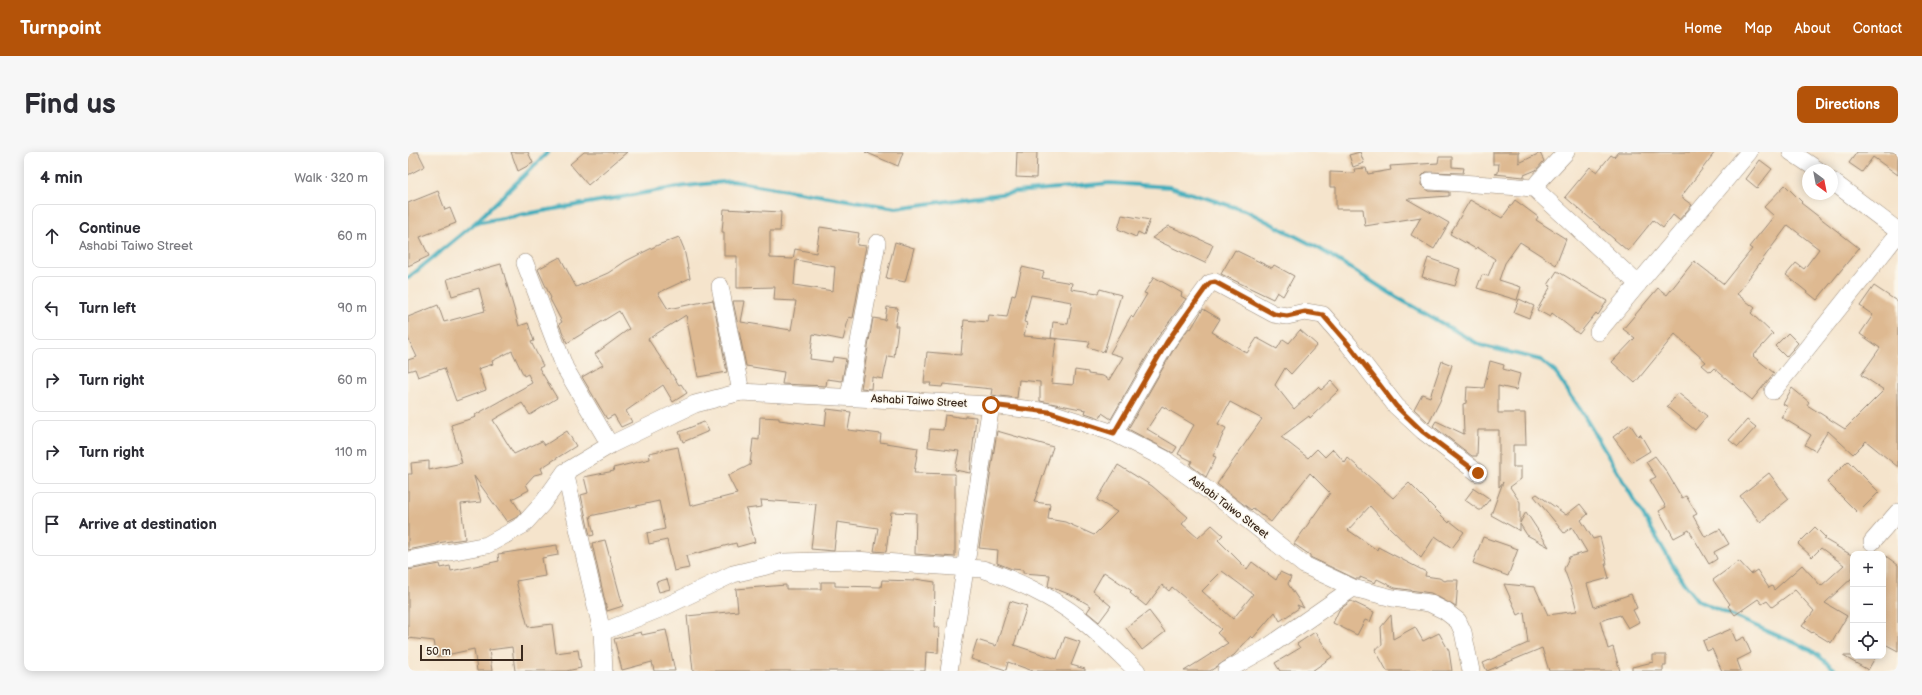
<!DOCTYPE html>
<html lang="en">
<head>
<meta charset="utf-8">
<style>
	body { margin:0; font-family:"Balsamiq Sans",sans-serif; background:#f7f7f7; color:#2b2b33 }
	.controls { position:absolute; right:12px; bottom:12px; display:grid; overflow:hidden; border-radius:8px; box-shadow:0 2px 10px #0003 }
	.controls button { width:36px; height:36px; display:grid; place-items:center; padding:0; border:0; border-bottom:1px solid #e1e1e2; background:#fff; color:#2b2b33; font:20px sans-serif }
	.compass { position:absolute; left:1394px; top:12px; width:36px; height:36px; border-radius:50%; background:#fff; box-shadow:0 2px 10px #0003; rotate:148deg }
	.scale { position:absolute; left:12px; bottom:10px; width:103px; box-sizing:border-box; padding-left:4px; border:2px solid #3b2a1e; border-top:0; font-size:11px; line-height:14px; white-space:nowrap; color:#3b2a1e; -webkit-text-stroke:3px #fbf7ec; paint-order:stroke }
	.stop { position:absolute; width:12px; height:12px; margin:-9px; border:3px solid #b45309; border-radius:50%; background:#fff }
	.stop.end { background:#b45309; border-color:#fff; box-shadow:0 1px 4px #0008 }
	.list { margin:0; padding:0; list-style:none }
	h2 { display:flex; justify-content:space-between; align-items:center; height:52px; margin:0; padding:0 16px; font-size:17px }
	h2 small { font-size:13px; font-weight:400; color:#7c7c81 }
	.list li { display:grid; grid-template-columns:26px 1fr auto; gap:12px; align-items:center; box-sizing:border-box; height:64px; margin:0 8px 8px; padding:0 8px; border:1px solid #e1e1e2; border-radius:8px }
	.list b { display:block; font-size:15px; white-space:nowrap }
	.list p { margin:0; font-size:13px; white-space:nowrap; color:#7c7c81 }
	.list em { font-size:13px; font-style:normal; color:#7c7c81 }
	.icon { flex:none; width:22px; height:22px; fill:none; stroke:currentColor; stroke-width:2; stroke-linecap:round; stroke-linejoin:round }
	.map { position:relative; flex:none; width:1490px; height:519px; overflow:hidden; border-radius:8px }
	header { display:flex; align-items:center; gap:24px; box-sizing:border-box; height:56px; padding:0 20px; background:#b45309; color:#fff }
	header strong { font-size:19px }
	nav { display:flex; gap:22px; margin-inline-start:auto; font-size:14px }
	.intro { display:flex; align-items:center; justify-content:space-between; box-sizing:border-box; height:96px; padding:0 24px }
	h1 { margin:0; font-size:28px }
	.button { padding:10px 18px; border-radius:8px; background:#b45309; color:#fff; font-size:14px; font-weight:700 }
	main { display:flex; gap:24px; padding:0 24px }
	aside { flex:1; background:#fff; border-radius:8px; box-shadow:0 2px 10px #0003 }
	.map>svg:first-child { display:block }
</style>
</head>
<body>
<header>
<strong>Turnpoint</strong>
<nav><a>Home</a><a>Map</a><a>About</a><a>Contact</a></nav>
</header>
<div class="intro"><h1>Find us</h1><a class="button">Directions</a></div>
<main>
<aside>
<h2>4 min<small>Walk · 320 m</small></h2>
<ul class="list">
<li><svg class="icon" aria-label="ahead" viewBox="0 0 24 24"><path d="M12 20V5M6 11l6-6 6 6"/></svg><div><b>Continue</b><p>Ashabi Taiwo Street</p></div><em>60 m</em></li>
<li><svg class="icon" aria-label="left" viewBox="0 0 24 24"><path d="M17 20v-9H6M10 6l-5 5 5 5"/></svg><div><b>Turn left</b></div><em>90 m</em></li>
<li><svg class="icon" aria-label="right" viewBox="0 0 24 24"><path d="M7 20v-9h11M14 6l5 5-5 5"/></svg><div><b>Turn right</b></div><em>60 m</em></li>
<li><svg class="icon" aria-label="right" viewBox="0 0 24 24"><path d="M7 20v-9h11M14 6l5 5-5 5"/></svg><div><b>Turn right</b></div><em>110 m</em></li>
<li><svg class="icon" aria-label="arrive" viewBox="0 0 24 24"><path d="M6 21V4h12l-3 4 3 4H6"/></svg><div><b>Arrive at destination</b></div></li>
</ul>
</aside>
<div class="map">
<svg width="1490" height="519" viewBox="0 0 1490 519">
	<rect width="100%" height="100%" fill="#fbf7ec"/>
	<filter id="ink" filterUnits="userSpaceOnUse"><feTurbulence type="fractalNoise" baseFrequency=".025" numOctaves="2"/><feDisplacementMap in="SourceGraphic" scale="8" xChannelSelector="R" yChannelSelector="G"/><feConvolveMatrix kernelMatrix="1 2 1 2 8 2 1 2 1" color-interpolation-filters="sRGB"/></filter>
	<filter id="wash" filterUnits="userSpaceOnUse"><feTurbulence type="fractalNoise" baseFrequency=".012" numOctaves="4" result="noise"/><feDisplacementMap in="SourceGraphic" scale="16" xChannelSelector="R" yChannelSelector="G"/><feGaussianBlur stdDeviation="0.9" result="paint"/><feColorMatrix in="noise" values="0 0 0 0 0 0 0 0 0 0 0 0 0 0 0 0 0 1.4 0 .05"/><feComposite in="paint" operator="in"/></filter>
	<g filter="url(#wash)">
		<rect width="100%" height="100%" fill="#f5e4cc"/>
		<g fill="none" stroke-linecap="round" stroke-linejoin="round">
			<g stroke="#3eacbb" stroke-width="4">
				<polyline points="67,71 270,35 324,29 488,56 608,40 702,31 762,35 839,59 912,97 990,146 1072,193 1133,208 1147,220 1172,257 1275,430 1290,449 1403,498 1429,519"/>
				<polyline points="0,126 67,71 140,0"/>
			</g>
		</g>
		<g id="blocks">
			<g fill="#deb991" fill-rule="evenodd">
				<polygon points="0,0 10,0 17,14 0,23"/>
				<polygon points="103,0 120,0 125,11 110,19"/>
				<polygon points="176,0 219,0 180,33 162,12"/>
				<polygon points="457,0 495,0 490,14"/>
				<polygon points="609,0 629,0 628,26 608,25"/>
				<polygon points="952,0 956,11 945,15 941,3"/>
				<polygon points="1085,0 1111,0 1111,11 1132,1 1136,9 1128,18 1116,23 1116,25 1087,22 1090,21 1091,12 1085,12"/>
				<polygon points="1210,0 1307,0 1273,45 1284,53 1271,68 1265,63 1255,76 1245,68 1220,99 1157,45 1182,15 1189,20 1203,3 1206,5"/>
				<polygon points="1449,0 1490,0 1490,23 1465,5 1454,20 1441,11"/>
				<polygon points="1031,5 1044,5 1044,15 1056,16 1055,21 1018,20 1014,24 1013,33 1021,39 1041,40 1041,44 999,47 1041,71 1026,97 1003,83 1013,65 957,74 955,57 928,57 928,35 922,35 922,20 947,21 946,17 958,16 960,22 983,18 982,14 1030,11"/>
				<polygon points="1352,8 1364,17 1349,36 1338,27"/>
				<polygon points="1377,33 1394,50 1393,51 1451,96 1409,148 1378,123 1388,111 1396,117 1411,97 1380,73 1329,142 1347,156 1343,161 1365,182 1345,204 1366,221 1344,248 1306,216 1302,220 1294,213 1298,210 1267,182 1227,231 1204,210 1227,186 1215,177 1250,136 1259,143 1286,109 1316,132 1344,97 1341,95 1366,64 1356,55"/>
				<polygon points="30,39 37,58 42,56 48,71 12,85 21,104 0,114 0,51"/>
				<polygon points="1062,48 1094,66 1107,48 1130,65 1128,68 1158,87 1148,113 1112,90 1097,111 1091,128 1113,135 1109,148 1069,136 1074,123 1080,124 1087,107 1069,95 1068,97 1042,82"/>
				<path d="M316,57L373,60L372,79H362V106L385,107L387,97L408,101L412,75L451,81L449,93L458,94L445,166L441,165L435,188L405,182L402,207L424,210L425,205L438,207L434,229L419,227L418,234L374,232L376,220L338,214L325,149H337L333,170L383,178L388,149L366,148L367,135L329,136V104H316V80H314ZM388,108L427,115L425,139L386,133Z"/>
				<polygon points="714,63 742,68 736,83 730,80 728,85 710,77"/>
				<polygon points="761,74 805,93 797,111 744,86"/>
				<polygon points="271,85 276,97 282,126 250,141 260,157 305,148 319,220 290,225 278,163 240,187 271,233 273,232 279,241 265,250 255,233 218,259 224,270 213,275 206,263 199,267 174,225 195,213 187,202 221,177 211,159 159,191 151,172 154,170 142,147 143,146 130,117 152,105 168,135 200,121 218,109 250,93"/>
				<polygon points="487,90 506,96 497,130 478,126"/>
				<polygon points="827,98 864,116 866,113 886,124 875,144 869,140 865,147 813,122"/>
				<polygon points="1020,106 1052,117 1047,134 1014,125"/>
				<polygon points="93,112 111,174 120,171 126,189 123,190 135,214 131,216 149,246 122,263 114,251 85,268 106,302 134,289 137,293 159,279 168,294 133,316 135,321 126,323 118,332 121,338 104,347 113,360 109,365 99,370 66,324 73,350 53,352 57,387 29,391 29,392 0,398 0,322 4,322 3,311 21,309 21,318 54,311 43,273 68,265 67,263 124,231 120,222 116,224 104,199 84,209 85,212 70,217 78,238 48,249 36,216 10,225 7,217 0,219 0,208 9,205 0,186 0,165 30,153 36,170 77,159 71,136 44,144 39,127"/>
				<polygon points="614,115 636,120 634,126 664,131 663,137 690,141 692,137 713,143 696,200 680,195 682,190 643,186 645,170 660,172 664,150 623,143 616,170 619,171 616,184 648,187 643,231 665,233 667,218 680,220 680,222 695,224 701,228 715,205 702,201 723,164 725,166 739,142 736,141 746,125 774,141 773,144 778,147 750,185 703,267 694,261 692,266 677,261 678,258 632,249 632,230 611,228 609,246 583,243 584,237 535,232 534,235 522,234 523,231 516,231 519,200 553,203 556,168 580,170 581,163 599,165 604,143 607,144"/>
				<polygon points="1149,119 1199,149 1190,163 1188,161 1171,182 1144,161 1142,165 1129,158 1143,134 1140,133"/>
				<polygon points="1466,134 1490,150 1490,315 1458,289 1445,302 1420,279 1407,299 1397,293 1403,283 1373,265 1380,255 1375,252 1384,236 1401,250 1399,253 1437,277 1476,238 1453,223 1472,196 1452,182 1465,163 1452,154"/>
				<polygon points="1111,147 1126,154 1121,166 1106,160"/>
				<polygon points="479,155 490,156 487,174 490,174 486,205 480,204 475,227 464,225 463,237 453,236 465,166 477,168"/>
				<polygon points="795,157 812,167 804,180 839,201 849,186 869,197 875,187 881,191 892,178 909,193 883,222 877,216 867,233 886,257 910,235 913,238 923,229 931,238 902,266 901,264 873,285 900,306 909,297 917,305 925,297 937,311 940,306 985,346 1001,331 1041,371 1042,369 1056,380 1044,396 1027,384 1013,406 981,375 962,354 940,378 969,398 970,395 1018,420 1017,424 1031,426 1037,429 1039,428 1050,428 1048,455 1023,441 987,436 969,427 967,431 952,425 952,427 948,427 902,405 902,403 886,392 922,341 902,321 863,370 845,356 843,358 809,332 854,267 822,250 810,272 818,276 805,304 808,305 798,325 782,313 784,309 770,302 786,273 754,254 739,277 769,295 765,301 720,277 767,195 781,176 783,177"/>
				<polygon points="1380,181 1390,191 1378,205 1367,194"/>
				<polygon points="1034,209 1044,213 1032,249 1021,271 1006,257 1014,242 1022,245"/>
				<polygon points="1082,209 1096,213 1095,217 1112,222 1108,238 1090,234 1090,261 1117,261 1118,293 1105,293 1105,315 1113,315 1113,327 1102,335 1112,350 1112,371 1118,360 1141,395 1119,383 1112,372 1112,379 1083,363 1095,330 1091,335 1091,278 1070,278 1069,304 1064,304 1025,274 1028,269 1056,282 1055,252 1058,251 1059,235 1076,236"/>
				<polygon points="1270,241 1299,264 1287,278 1259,255"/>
				<polygon points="419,257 443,260 440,278 473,282 472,290 510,296 506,321 547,322 547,405 507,402 508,361 483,360 478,400 466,399 470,376 429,370 426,399 403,397 408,352 353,348 354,355 338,357 347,390 329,395 328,391 278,404 281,416 266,419 259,388 241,392 239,381 257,377 251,349 182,364 186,383 182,384 173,343 180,341 176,325 206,319 205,316 242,307 241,301 270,295 282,354 329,342 320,324 342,313 345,287 351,288 352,265 371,266 371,268 417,274"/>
				<polygon points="537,263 557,266 557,264 568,265 562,321 547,318 551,299 520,295 522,277 535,278"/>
				<polygon points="1339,268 1348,275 1330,295 1321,288"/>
				<polygon points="296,270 301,279 275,290 271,280"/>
				<polygon points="1222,272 1230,284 1232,282 1242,299 1224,310 1205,285"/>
				<path d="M589,279L645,295L626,350L642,352L640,367L657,370L686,383L709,360L689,348L710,313L744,334L758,346L780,365L774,372L790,386L804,373L815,383L810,388L839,417L844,410L868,428L872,420L883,425L880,432L896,456L889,453L891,456L872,469L867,460L845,486L843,484L826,503L802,519H776L820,491L809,481L813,477L764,435L761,439L754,433L738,454L722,441L724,439L696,420L685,439L703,454L691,470L679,460L683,454L666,444L640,434L642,423L615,421V418L604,417L589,411L590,398L571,396ZM814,419L845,442L825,467L794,439Z"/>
				<polygon points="1247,304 1258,319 1274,346 1278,344 1289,362 1285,364 1297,385 1312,377 1321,392 1306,400 1309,407 1301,412 1281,378 1266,386 1251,359 1258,355 1242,328 1248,325 1238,310"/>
				<polygon points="1440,309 1471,340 1450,361 1419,330"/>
				<polygon points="1361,321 1381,347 1352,370 1332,344"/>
				<polygon points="1066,336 1082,347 1073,358 1071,358 1057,348"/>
				<polygon points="1129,342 1158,363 1172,352 1180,362 1173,368 1185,387 1192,385 1199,412 1197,412 1201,426 1179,432 1186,455 1223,442 1229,456 1225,458 1231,470 1220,476 1212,463 1192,469 1200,497 1205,495 1212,519 1141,519 1134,496 1079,519 1075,511 1120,491 1116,460 1110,463 1096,432 1127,435 1140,463 1169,459 1163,436 1156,417 1161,405 1179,400 1164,375 1156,381 1126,344"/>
				<polygon points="1407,375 1418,386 1416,387 1445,404 1445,425 1417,451 1439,464 1423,491 1405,480 1404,481 1394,474 1406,459 1387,438 1364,455 1359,449 1354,452 1350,447 1327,463 1320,454 1322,452 1305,428 1331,409 1343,422 1349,418 1361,436 1364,434 1366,438 1394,413 1413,434 1436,413 1413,396 1404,405 1390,392"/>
				<polygon points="1075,385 1110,397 1100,424 1065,411"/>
				<polygon points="197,388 215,454 199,459 184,391"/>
				<polygon points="149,393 150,403 134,406 137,424 108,429 120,475 144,472 148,501 170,498 173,516 158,519 107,519 104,495 81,498 84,519 69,519 66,497 29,505 26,489 0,486 0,418 32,412 33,416 42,414 43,419 91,409 90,402"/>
				<polygon points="1475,402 1490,413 1490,499 1475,491"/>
				<polygon points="259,427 262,437 251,440 248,430"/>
				<polygon points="507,427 527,430 526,475 531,475 530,501 518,500 517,519 285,519 279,464 330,459 328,437 378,433 378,437 413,437 413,430 427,430 427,434 473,435 474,428 507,429"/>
				<polygon points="602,449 619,454 606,493 649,507 657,485 672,490 663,513 677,517 677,519 625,519 600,510 598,518 563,507 569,488 588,494"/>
				<polygon points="943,449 966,460 962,470 957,468 949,483 925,471 931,458"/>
				<polygon points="741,459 757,480 734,498 718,476"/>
				<polygon points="983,463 985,487 1007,475 1015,489 1031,481 1041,499 1044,519 979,519 967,497 974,493 973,475"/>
				<polygon points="1323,477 1328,489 1336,485 1343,501 1329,508 1333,519 1314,519 1304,497 1299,499 1295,489"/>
				<polygon points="258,478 267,519 246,519 244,510 214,518 206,487 233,480 234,483"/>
				<polygon points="907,480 924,505 904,519 872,519 867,511 892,496 889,492"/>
				<polygon points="1245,503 1258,503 1258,514 1255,514 1255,519 1224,519 1224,515 1245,510"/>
				<polygon points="1435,504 1468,504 1460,518"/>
			</g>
		</g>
	</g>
	<g filter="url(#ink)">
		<use href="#blocks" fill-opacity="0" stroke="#988775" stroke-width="1"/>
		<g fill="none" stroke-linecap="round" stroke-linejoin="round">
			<defs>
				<g id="minor">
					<polyline points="1158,0 1131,29 1126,36 1230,132 1341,0"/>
					<polyline points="1383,0 1410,18"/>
					<polyline points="1022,29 1126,36"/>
					<polyline points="1424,29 1490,79"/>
					<polyline points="117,111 157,216 202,293"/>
					<polyline points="312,134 333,240"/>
					<polyline points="1190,180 1230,132"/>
					<polyline points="1365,239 1490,82"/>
					<polyline points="441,245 469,91"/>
					<polyline points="706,281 759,190 799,135 802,131 807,130 866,162 879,164 897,160 915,163 941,193 988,254 1015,279 1070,321"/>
					<polyline points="157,320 194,480 196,519"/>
					<polyline points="1464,390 1490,360"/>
					<polyline points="0,408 79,393 115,373 134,352 157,320 202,293 287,252 333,240 583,253 641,260 706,281 755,306 826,357 896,413 945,436 985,446 1021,451 1037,459 1050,469 1055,480 1063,519"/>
					<path d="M194,480L254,456L325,422L376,410L447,408L574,417C602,425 648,447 670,465C691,481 710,501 729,519"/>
					<polyline points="541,519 583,253"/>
					<polyline points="818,519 857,497 945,436"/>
				</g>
			</defs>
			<use href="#minor" stroke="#988775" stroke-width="18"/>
			<use href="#minor" stroke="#fff" stroke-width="17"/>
		</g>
	</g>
	<g fill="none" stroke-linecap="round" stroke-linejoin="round" filter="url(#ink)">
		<polyline stroke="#b45309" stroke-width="5" points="583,253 641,260 706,281 759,190 799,134 802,131 807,130 866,162 879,164 897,160 915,163 941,193 988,254 1014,279 1070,321"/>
	</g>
	<g text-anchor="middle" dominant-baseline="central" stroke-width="3" stroke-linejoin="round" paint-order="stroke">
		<g font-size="11" fill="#3b2a1e" stroke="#fbf7ec">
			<text transform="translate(511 249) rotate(3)">Ashabi Taiwo Street</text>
			<text transform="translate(821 355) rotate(37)">Ashabi Taiwo Street</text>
		</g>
	</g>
</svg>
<div class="controls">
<button>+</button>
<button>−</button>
<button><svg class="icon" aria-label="locate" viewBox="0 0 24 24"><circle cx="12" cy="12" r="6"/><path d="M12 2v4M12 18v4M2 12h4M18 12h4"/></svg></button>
</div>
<svg class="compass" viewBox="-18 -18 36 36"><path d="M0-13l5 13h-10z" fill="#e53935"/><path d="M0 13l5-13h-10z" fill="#7c7c81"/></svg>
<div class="scale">50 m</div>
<div class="stop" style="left:583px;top:253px"></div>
<div class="stop end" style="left:1070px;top:321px"></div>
</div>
</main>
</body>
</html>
